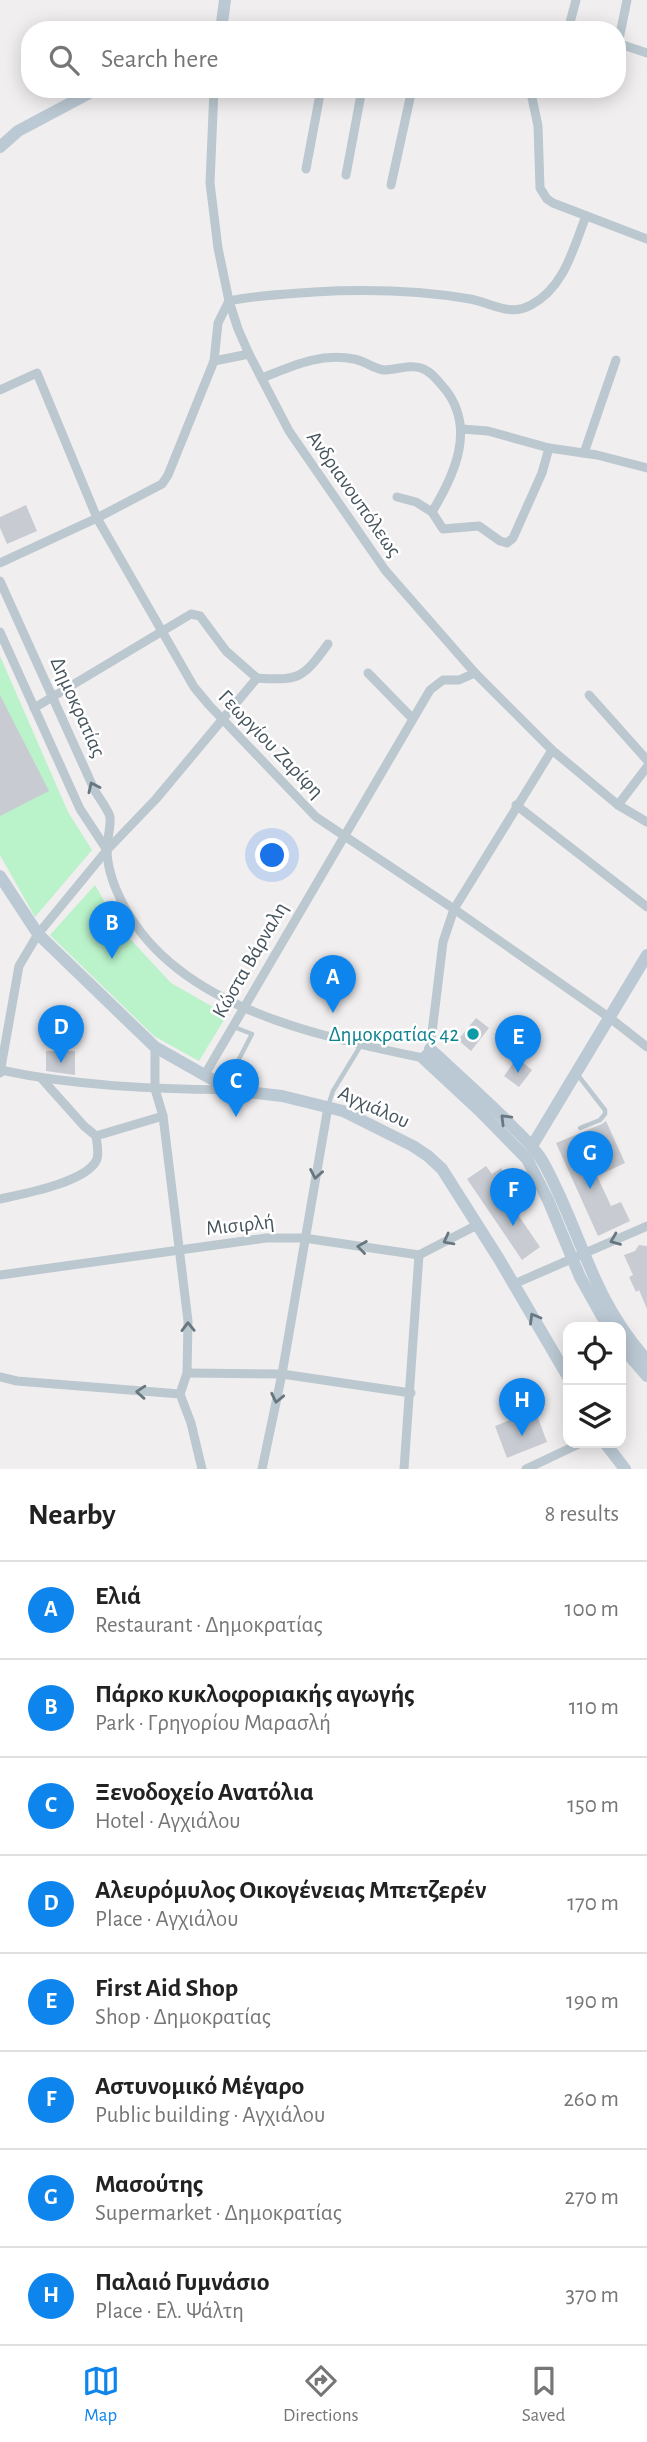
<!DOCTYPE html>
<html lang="en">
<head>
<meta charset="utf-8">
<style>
	body { margin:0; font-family:"Alegreya Sans",sans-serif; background:#f6f6f6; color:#222 }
	.controls { position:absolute; right:21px; bottom:21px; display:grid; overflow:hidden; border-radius:14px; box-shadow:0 4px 18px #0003 }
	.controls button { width:63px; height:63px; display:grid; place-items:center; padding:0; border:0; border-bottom:2px solid #e0e0e0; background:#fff; color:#222; font:35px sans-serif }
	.you { position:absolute; left:273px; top:856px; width:24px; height:24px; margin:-18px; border:5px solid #fff; border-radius:50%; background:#1a73e8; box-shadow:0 0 0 10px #1a73e833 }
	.badge { display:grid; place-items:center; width:46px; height:46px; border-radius:50%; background:#0e85ec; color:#fff; font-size:23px; font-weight:700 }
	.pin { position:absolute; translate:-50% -58px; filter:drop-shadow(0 2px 4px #0008) }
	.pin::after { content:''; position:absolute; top:37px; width:24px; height:21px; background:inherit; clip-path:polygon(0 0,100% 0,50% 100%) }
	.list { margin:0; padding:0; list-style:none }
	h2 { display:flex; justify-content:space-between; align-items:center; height:91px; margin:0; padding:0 28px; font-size:30px }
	h2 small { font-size:23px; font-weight:400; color:#767676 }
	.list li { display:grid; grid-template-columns:46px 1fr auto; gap:21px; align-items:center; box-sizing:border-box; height:98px; padding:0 28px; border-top:2px solid #e0e0e0 }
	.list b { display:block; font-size:26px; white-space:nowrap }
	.list p { margin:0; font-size:23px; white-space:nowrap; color:#767676 }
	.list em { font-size:23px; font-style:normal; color:#767676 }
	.icon { flex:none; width:38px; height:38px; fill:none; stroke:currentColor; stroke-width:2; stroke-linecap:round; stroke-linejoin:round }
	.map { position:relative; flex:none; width:647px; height:1469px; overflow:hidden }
	.search { position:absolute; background:#fff; box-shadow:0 4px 18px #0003; left:21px; right:21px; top:21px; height:77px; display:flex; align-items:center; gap:18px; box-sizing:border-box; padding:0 24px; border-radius:28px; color:#767676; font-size:26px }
	.sheet { height:875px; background:#fff }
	nav { display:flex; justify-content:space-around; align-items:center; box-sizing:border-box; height:98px; border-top:2px solid #e0e0e0; background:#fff; font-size:19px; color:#767676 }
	nav a { display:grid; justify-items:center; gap:4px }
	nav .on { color:#0e85ec }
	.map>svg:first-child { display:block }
</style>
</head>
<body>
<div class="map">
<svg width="647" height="1469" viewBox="0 0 647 1469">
	<rect width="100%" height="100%" fill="#f1eeef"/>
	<g fill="#baf2ca">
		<polygon points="0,656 68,812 92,850 35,917 0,855"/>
		<polygon points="95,885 119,927 171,983 227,1015 199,1061 154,1036 50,935"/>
	</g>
	<g fill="#c8ccd2">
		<polygon points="26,505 37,531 7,544 0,528 0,517"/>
		<polygon points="0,695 49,791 0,816"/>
		<polygon points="476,1018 489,1028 471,1051 458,1040"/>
		<polygon points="46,1051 75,1051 75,1075 46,1071"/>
		<polygon points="517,1058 532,1070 519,1087 504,1076"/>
		<polygon points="606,1121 625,1163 597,1176 611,1206 621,1202 630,1221 598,1236 556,1143 602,1124"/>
		<polygon points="486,1166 492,1174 501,1168 521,1199 512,1206 540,1247 522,1260 467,1179"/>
		<polygon points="639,1245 647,1246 647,1309 639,1290 636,1292 629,1277 633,1275 624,1255 635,1251"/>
		<polygon points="535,1410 547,1442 507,1458 495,1426"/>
	</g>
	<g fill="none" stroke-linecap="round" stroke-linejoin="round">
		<g stroke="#bbc8cf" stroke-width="4.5">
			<polyline points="577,1074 605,1110 605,1114 600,1120 580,1128"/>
			<polyline points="225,1086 252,1034 234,1027"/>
			<polyline points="328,1106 333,1091 361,1045"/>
		</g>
		<g stroke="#bbc8cf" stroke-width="9">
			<polyline points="552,30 568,30"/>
			<polyline points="568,30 576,0"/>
			<polyline points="617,43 647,53"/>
			<polyline points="618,44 627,0"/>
			<polyline points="214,89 210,183 218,248 229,301 238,329 249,354 289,431 385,570 475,673 552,750 618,805 647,822"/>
			<polyline points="515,89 531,93 532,89"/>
			<polyline points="531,93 538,126 540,188 547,199 553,203 647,239"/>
			<polyline points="306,169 321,89"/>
			<polyline points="346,175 362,89"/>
			<polyline points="391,185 412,89"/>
			<path d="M214,361L218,323L229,301C257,295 286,294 314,292C367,289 417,290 470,299C492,303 509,317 531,305C564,288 573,249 586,216"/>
			<path d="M262,378C292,366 321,352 354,359C365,361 374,369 384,370C397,370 409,364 421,368C431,371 438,381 445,389C476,428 455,474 432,512L443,529L479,526L500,541L507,543L513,538L542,473L549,448L488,431L462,429"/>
			<polyline points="0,390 37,373 97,518 194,687 209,705 316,817 454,909 610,1018 647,1047"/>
			<polyline points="549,448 597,455 647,468"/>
			<polyline points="584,453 616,360"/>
			<polyline points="397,497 416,502 432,512"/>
			<polyline points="0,563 97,518 162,484 168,475 214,361 249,354"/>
			<path d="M0,581L94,789C98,797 108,809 110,817C111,827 107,839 107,849C107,866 114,886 121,900C172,1007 318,1036 423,1058L430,1049L443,942L454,909L552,750"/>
			<polyline points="0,632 80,809 107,850"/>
			<polyline points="368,673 412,718"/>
			<path d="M257,678C300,681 303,678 328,644"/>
			<polyline points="589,695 647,760"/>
			<polyline points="34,708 191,614 200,616 226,651 257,678"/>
			<polyline points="516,805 647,907"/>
			<polyline points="618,805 647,767"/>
			<polyline points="155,1047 155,1089 163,1116 188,1321 187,1373 180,1394"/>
			<path d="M0,1070C75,1086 152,1089 229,1090"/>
			<polyline points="0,1073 19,966 38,934 107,850 156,799 257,678"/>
			<polyline points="204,1076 430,690 443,680 459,680 475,673"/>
			<polyline points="42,1079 84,1126 96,1136 163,1116"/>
			<path d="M0,1199C23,1194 88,1182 97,1159C99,1152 97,1143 96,1136"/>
			<polyline points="0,1275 266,1238 304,1238 419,1255 477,1225"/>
			<polyline points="514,1284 647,1226"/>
			<polyline points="187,1373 282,1374 411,1393"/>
			<polyline points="0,1377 17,1381 180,1394 191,1423 202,1469"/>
			<polyline points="262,1469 282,1374 328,1107"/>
			<polyline points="404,1469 419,1255"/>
			<polyline points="526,1469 581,1443"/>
		</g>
		<g stroke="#bbc9d4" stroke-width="12">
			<polyline points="221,30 225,0"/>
			<polyline points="0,147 18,131 97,89"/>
			<polyline points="0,876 38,934 155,1047 231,1090 282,1096 343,1111 413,1146 428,1156 442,1169 499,1259 568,1377"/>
			<path d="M430,1049C456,1073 483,1097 508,1122C520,1135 534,1146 543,1162C581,1230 591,1299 647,1360"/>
			<polyline points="423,1058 480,1111 527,1159 548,1200 580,1277 608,1327"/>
			<polyline points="532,1146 647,955"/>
			<polyline points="621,1346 647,1376"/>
			<polyline points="605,1443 625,1469"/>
		</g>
	</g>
	<defs><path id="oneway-chevron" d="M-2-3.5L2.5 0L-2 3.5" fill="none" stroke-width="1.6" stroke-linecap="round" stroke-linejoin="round" transform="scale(1.75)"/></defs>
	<g stroke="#68777f">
		<use href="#oneway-chevron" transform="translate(93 787) rotate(-115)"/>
		<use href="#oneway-chevron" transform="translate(316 1174) rotate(100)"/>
		<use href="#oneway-chevron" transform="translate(448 1240) rotate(152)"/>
		<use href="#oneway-chevron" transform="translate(615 1240) rotate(158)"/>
		<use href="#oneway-chevron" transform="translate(362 1247) rotate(-172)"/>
		<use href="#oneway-chevron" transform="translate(188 1327) rotate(-91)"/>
		<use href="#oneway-chevron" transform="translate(141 1392) rotate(-176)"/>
		<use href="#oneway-chevron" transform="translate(277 1398) rotate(102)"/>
	</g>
	<g stroke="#687781">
		<use href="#oneway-chevron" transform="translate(505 1119) rotate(-135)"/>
		<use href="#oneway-chevron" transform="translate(534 1318) rotate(-120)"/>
	</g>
	<circle fill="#0f9aa8" stroke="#fff" stroke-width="2.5" cx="473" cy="1034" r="7"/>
	<g text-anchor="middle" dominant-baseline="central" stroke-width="5" stroke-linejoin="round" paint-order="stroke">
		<g font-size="21" fill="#45545d" stroke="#fff">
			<text transform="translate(354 494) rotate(55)">Ανδριανουπόλεως</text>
			<text transform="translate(78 707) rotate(66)">Δημοκρατίας</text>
			<text transform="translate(271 744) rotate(46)">Γεωργίου Ζαρίφη</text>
			<text transform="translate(250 960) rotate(-60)">Κώστα Βάρναλη</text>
			<text transform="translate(374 1107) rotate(24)">Αγχιάλου</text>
			<text transform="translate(240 1225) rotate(-6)">Μισιρλή</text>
		</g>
		<g font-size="21" fill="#0d838f" stroke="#fff" text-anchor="end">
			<text x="459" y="1034">Δημοκρατίας 42</text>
		</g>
	</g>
</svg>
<div class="controls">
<button><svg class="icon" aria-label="locate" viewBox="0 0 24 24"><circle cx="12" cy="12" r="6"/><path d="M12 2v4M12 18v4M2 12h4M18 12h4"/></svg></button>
<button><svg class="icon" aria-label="layers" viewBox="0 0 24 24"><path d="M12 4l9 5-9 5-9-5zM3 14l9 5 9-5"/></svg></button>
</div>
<div class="you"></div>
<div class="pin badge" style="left:333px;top:1013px">A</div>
<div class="pin badge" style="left:112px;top:959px">B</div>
<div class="pin badge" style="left:236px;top:1117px">C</div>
<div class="pin badge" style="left:61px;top:1063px">D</div>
<div class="pin badge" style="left:518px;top:1073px">E</div>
<div class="pin badge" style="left:513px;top:1226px">F</div>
<div class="pin badge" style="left:590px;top:1189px">G</div>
<div class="pin badge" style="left:522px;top:1436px">H</div>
<div class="search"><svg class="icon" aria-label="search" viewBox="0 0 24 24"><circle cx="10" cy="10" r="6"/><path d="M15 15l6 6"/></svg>Search here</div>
</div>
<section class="sheet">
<h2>Nearby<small>8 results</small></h2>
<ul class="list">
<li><span class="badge">A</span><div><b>Ελιά</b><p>Restaurant · Δημοκρατίας</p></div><em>100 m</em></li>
<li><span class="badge">B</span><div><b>Πάρκο κυκλοφοριακής αγωγής</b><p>Park · Γρηγορίου Μαρασλή</p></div><em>110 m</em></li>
<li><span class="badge">C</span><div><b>Ξενοδοχείο Ανατόλια</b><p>Hotel · Αγχιάλου</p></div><em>150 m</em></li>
<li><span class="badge">D</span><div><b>Αλευρόμυλος Οικογένειας Μπετζερέν</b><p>Place · Αγχιάλου</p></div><em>170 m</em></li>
<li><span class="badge">E</span><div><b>First Aid Shop</b><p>Shop · Δημοκρατίας</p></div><em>190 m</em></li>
<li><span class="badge">F</span><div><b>Αστυνομικό Μέγαρο</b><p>Public building · Αγχιάλου</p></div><em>260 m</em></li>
<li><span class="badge">G</span><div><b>Μασούτης</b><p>Supermarket · Δημοκρατίας</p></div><em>270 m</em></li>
<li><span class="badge">H</span><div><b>Παλαιό Γυμνάσιο</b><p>Place · Ελ. Ψάλτη</p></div><em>370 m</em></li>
</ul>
</section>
<nav>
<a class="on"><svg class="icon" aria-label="map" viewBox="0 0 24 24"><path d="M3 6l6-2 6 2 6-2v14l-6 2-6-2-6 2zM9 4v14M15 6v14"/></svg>Map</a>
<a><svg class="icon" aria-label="directions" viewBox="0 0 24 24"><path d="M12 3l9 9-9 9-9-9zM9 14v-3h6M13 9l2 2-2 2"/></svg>Directions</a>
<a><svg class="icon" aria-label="saved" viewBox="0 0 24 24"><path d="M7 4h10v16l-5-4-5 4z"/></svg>Saved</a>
</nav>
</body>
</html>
